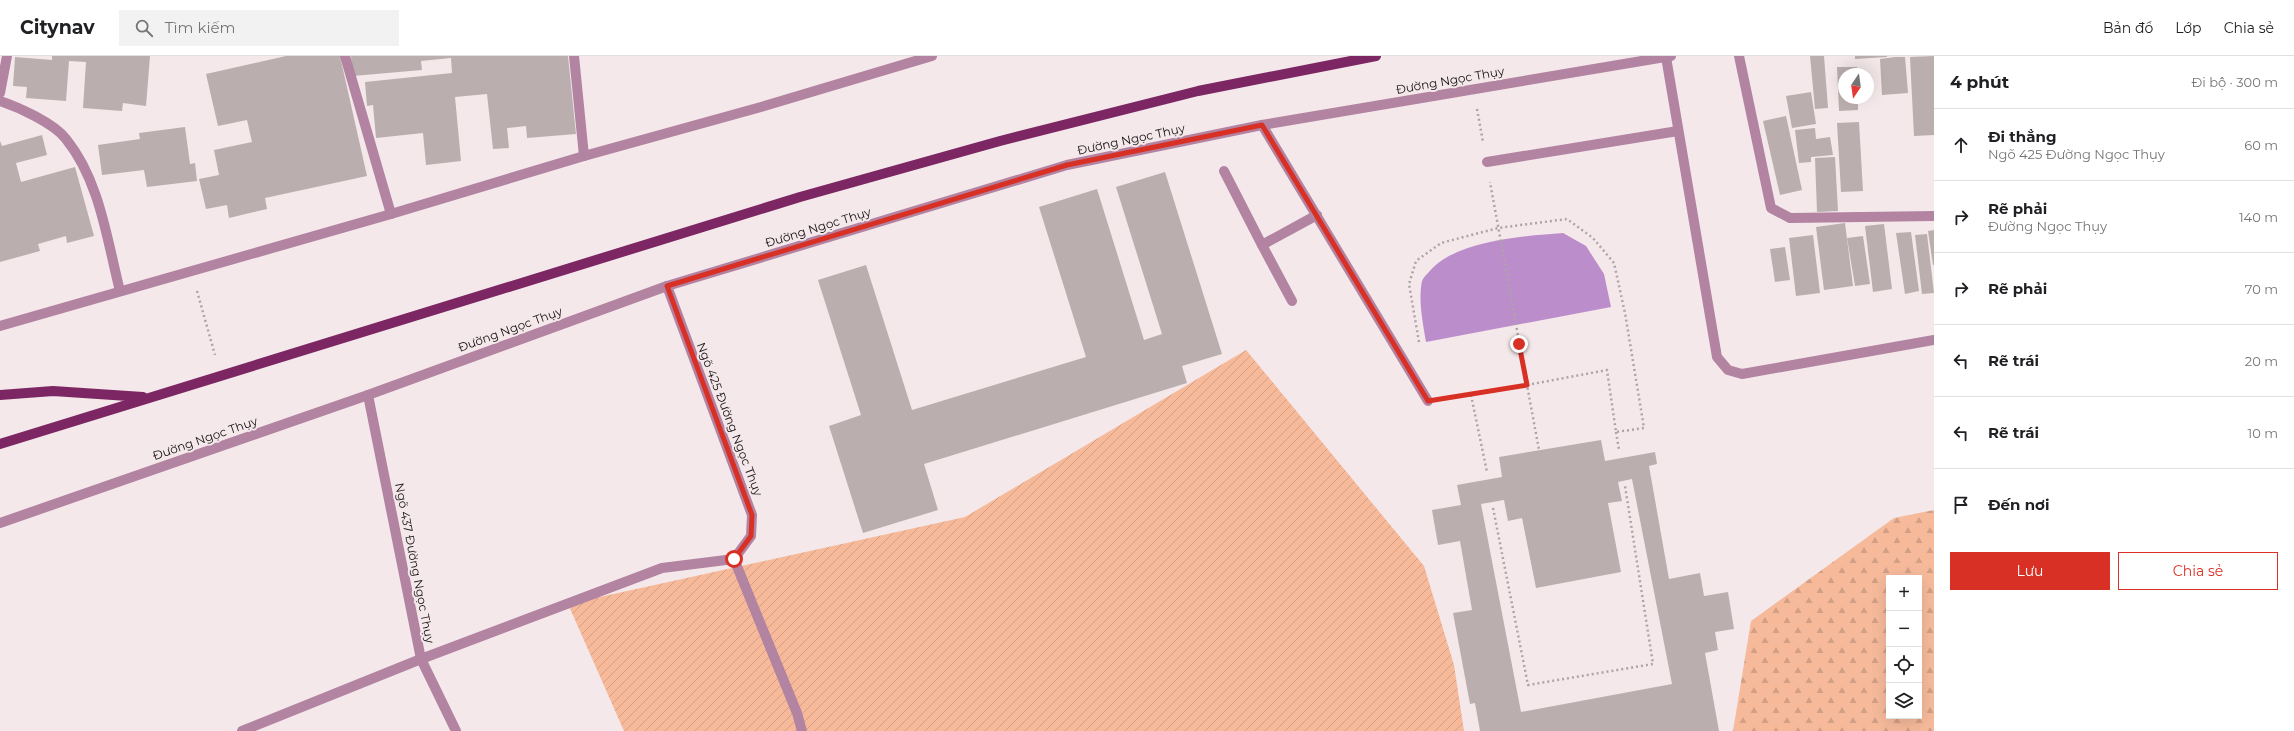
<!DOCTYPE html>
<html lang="vi">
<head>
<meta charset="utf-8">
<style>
	body { margin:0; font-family:Montserrat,sans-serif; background:#f2f2f2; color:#202124 }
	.controls { position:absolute; right:12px; bottom:12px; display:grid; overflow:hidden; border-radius:0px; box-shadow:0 4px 16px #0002 }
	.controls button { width:36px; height:36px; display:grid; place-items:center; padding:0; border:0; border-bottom:1px solid #e0e0e0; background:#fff; color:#202124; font:20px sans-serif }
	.compass { position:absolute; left:1838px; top:12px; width:36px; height:36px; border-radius:50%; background:#fff; box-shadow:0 4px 16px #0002; rotate:193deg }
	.stop { position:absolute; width:12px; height:12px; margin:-9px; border:3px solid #d93025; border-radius:50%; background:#fff }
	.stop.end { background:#d93025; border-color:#fff; box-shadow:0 1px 4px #0008 }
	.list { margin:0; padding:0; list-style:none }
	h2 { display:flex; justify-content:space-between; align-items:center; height:52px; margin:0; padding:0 16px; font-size:17px }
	h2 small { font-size:13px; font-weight:400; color:#757577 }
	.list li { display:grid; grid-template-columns:26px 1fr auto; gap:12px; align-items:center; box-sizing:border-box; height:72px; padding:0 16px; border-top:1px solid #e0e0e0 }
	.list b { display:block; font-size:15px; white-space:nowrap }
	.list p { margin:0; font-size:13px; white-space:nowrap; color:#757577 }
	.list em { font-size:13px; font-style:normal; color:#757577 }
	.actions { display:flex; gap:8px; padding:12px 16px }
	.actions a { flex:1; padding:9px 0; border:1px solid #d93025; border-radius:0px; text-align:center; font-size:14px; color:#d93025 }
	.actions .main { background:#d93025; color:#fff }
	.icon { flex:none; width:22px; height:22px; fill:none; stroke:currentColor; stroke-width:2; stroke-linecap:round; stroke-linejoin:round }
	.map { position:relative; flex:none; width:1934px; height:675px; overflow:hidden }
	header { display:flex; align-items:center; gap:24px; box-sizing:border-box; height:56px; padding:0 20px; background:#fff; border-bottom:1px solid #e0e0e0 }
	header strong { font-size:19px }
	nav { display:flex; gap:22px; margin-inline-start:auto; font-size:14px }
	.search { width:280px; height:36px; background:#f2f2f2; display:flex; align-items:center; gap:10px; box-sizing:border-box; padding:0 14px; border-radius:0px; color:#757577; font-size:15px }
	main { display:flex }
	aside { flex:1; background:#fff }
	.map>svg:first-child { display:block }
</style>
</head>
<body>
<header>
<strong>Citynav</strong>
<div class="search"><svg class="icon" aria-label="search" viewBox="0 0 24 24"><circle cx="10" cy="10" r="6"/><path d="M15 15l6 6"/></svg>Tìm kiếm</div>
<nav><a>Bản đồ</a><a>Lớp</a><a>Chia sẻ</a></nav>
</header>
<main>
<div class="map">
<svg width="1934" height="675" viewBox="0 0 1934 675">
	<defs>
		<pattern id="forest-firs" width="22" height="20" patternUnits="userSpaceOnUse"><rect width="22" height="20" fill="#f6ba9b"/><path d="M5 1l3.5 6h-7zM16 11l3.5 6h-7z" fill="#d29f85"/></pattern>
		<pattern id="garden-furrows" width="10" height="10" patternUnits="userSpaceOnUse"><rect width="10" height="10" fill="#f6ba9b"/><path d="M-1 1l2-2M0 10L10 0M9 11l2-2" fill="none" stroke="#d29f85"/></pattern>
	</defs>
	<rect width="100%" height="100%" fill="#f4e8ea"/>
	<path fill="url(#forest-firs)" fill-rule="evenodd" d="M1934,454V675H1733L1751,565L1894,462ZM1889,522H1919V660H1889Z"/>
	<polygon fill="url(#garden-furrows)" points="1246,294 1424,510 1454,609 1464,675 624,675 568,548 965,461"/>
	<path fill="#bc8dcb" d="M1563,177L1586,190L1604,218L1611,251L1426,286C1423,267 1418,245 1422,225C1423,222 1426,219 1429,216C1455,184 1524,180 1563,177Z"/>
	<g fill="#baafae" fill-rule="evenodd">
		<polygon points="52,0 150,0 146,50 123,47 122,55 83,52 86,6 69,5 66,45 26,42 27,31 13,30 15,1 52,4"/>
		<polygon points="286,0 340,0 367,120 265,142 267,153 229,162 227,149 206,153 199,123 219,119 214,94 252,86 247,64 218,70 206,18"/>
		<polygon points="351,0 568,0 576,78 527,82 526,70 507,72 509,92 493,93 487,38 455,41 461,105 426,109 423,77 376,82 373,49 367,50 365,26 452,17 451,2 421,5 422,14 353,20"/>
		<polygon points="1810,0 1824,0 1828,52 1815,53"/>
		<polygon points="1855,0 1887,0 1887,1 1855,3"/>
		<polygon points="1934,0 1934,79 1914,80 1910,1"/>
		<polygon points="1895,1 1905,1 1908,37 1882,39 1880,3"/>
		<polygon points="1837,11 1857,11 1857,18 1844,18 1844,42 1858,42 1858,54 1839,55"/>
		<polygon points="1811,36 1816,68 1792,72 1786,40"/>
		<polygon points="1786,60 1802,134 1780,139 1763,65"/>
		<polygon points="1859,66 1863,135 1841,136 1837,67"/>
		<polygon points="185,71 190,108 195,107 197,125 147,131 144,114 102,119 98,89 140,83 139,77"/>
		<polygon points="1815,72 1816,83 1830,81 1833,99 1811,101 1811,106 1799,107 1795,74"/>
		<polygon points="42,79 47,99 16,107 21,126 75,111 94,180 67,187 66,180 38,188 40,195 0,206 0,85 2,90"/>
		<polygon points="1835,101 1838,155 1817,156 1815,102"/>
		<polygon points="1165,116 1222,298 1182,310 1187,327 924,408 938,454 863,477 829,370 861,359 818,224 866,209 912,354 1086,301 1039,151 1097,133 1144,284 1162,278 1116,131"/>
		<polygon points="1845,167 1853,230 1824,234 1816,171"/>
		<polygon points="1884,168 1892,233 1873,236 1865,170"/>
		<polygon points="1934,174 1934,209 1933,209 1928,175"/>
		<polygon points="1911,176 1919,235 1905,238 1896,177"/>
		<polygon points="1927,178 1934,237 1922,238 1915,179"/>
		<polygon points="1813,179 1820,237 1796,240 1789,182"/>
		<polygon points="1863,180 1870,228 1855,230 1847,182"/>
		<polygon points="1785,191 1790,224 1775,226 1770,193"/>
		<path d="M1601,384L1605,405L1655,396L1657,408L1649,410L1669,523L1700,517L1704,540L1728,536L1734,573L1715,576L1718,594L1705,597L1719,675H1480L1475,647L1470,648L1453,557L1472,554L1460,485L1438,489L1432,454L1461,449L1457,429L1502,421L1499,401ZM1632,423L1672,628L1521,656L1481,448L1504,444L1508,465L1522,462L1536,532L1621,516L1608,447L1622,445L1618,426Z"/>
	</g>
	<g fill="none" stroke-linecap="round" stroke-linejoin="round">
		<g stroke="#aea4a6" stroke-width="2.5" stroke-dasharray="2 3" stroke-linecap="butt">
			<polyline points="1477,53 1483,86"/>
			<polyline points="197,235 215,299"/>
			<polyline points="1419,286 1409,228 1416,205 1441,187 1498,172 1567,163 1593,182 1614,207 1625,257 1644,372 1616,376 1607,314 1527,329 1539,394"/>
			<polyline points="1471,339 1487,416"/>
			<polyline points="1449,342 1527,329 1490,126"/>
			<polyline points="1616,376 1619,394"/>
			<polyline points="1493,452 1528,629 1653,608 1625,430"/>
		</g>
		<g stroke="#b383a2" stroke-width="10">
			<polyline points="345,0 391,158"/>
			<polyline points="574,0 584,100"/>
			<polyline points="1739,0 1771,152 1790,162 1934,160"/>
			<polyline points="1666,1 1717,301 1728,314 1742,318 1934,284"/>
			<polyline points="0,37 7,0"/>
			<path d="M0,45C18,51 54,67 66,83C100,125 107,184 120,235"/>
			<polyline points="1262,69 1428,345"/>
			<polyline points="1487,106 1678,75"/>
			<polyline points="1224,115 1262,189 1317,159"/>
			<polyline points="1262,189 1292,245"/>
			<polyline points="667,230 752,459 751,480 734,503"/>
			<polyline points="0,270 391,158 584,100 761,51 932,0"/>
			<polyline points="368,339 421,603 456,675"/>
			<polyline points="0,467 368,339 667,230 1067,109 1262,69 1671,0"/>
			<polyline points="734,503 797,657 802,675"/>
			<polyline points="242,675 421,603 662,512 734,503"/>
		</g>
		<g stroke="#7c2764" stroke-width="10">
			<polyline points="0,339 53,335 143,341"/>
			<polyline points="0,388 800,141 1000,85 1198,35 1376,0"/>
		</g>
	</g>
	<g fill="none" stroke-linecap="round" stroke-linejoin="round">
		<polyline stroke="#d93025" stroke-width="5" points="734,503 751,480 752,459 667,230 1067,109 1262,69 1428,345 1527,329 1519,288"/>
	</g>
	<g text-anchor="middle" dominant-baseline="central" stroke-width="4" stroke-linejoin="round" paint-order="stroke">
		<g font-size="12" fill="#161213" stroke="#f4e8ea">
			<text transform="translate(1450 24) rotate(-10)">Đường Ngọc Thụy</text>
			<text transform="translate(1131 83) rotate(-12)">Đường Ngọc Thụy</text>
			<text transform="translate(818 171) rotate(-17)">Đường Ngọc Thụy</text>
			<text transform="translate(510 273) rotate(-20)">Đường Ngọc Thụy</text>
			<text transform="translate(730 363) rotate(69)">Ngõ 425 Đường Ngọc Thụy</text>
			<text transform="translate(205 382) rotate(-19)">Đường Ngọc Thụy</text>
			<text transform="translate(415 507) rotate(79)">Ngõ 437 Đường Ngọc Thụy</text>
		</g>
	</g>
</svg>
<div class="controls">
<button>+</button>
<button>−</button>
<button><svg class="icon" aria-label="locate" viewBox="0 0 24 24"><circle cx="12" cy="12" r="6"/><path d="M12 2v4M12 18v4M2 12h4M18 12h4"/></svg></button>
<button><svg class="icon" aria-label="layers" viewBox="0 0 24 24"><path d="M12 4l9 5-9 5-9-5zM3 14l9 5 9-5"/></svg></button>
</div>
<svg class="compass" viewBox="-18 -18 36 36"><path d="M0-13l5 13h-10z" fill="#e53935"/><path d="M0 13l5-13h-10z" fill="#757577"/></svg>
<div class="stop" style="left:734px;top:503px"></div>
<div class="stop end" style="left:1519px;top:288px"></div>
</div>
<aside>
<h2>4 phút<small>Đi bộ · 300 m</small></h2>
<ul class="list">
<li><svg class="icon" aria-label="ahead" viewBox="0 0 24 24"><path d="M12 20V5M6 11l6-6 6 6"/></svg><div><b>Đi thẳng</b><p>Ngõ 425 Đường Ngọc Thụy</p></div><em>60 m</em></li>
<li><svg class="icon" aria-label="right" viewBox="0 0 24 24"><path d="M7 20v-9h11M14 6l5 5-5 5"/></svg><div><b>Rẽ phải</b><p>Đường Ngọc Thụy</p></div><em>140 m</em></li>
<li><svg class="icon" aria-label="right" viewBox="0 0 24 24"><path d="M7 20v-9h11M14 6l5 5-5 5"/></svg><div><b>Rẽ phải</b></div><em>70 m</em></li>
<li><svg class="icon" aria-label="left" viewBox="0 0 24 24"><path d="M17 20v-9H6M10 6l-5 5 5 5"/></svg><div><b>Rẽ trái</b></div><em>20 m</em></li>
<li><svg class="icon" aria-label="left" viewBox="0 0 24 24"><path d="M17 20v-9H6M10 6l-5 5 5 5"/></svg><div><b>Rẽ trái</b></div><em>10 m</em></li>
<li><svg class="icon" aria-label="arrive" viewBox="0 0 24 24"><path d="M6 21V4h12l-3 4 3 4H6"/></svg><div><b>Đến nơi</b></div></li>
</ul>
<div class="actions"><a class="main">Lưu</a><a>Chia sẻ</a></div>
</aside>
</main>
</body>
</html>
